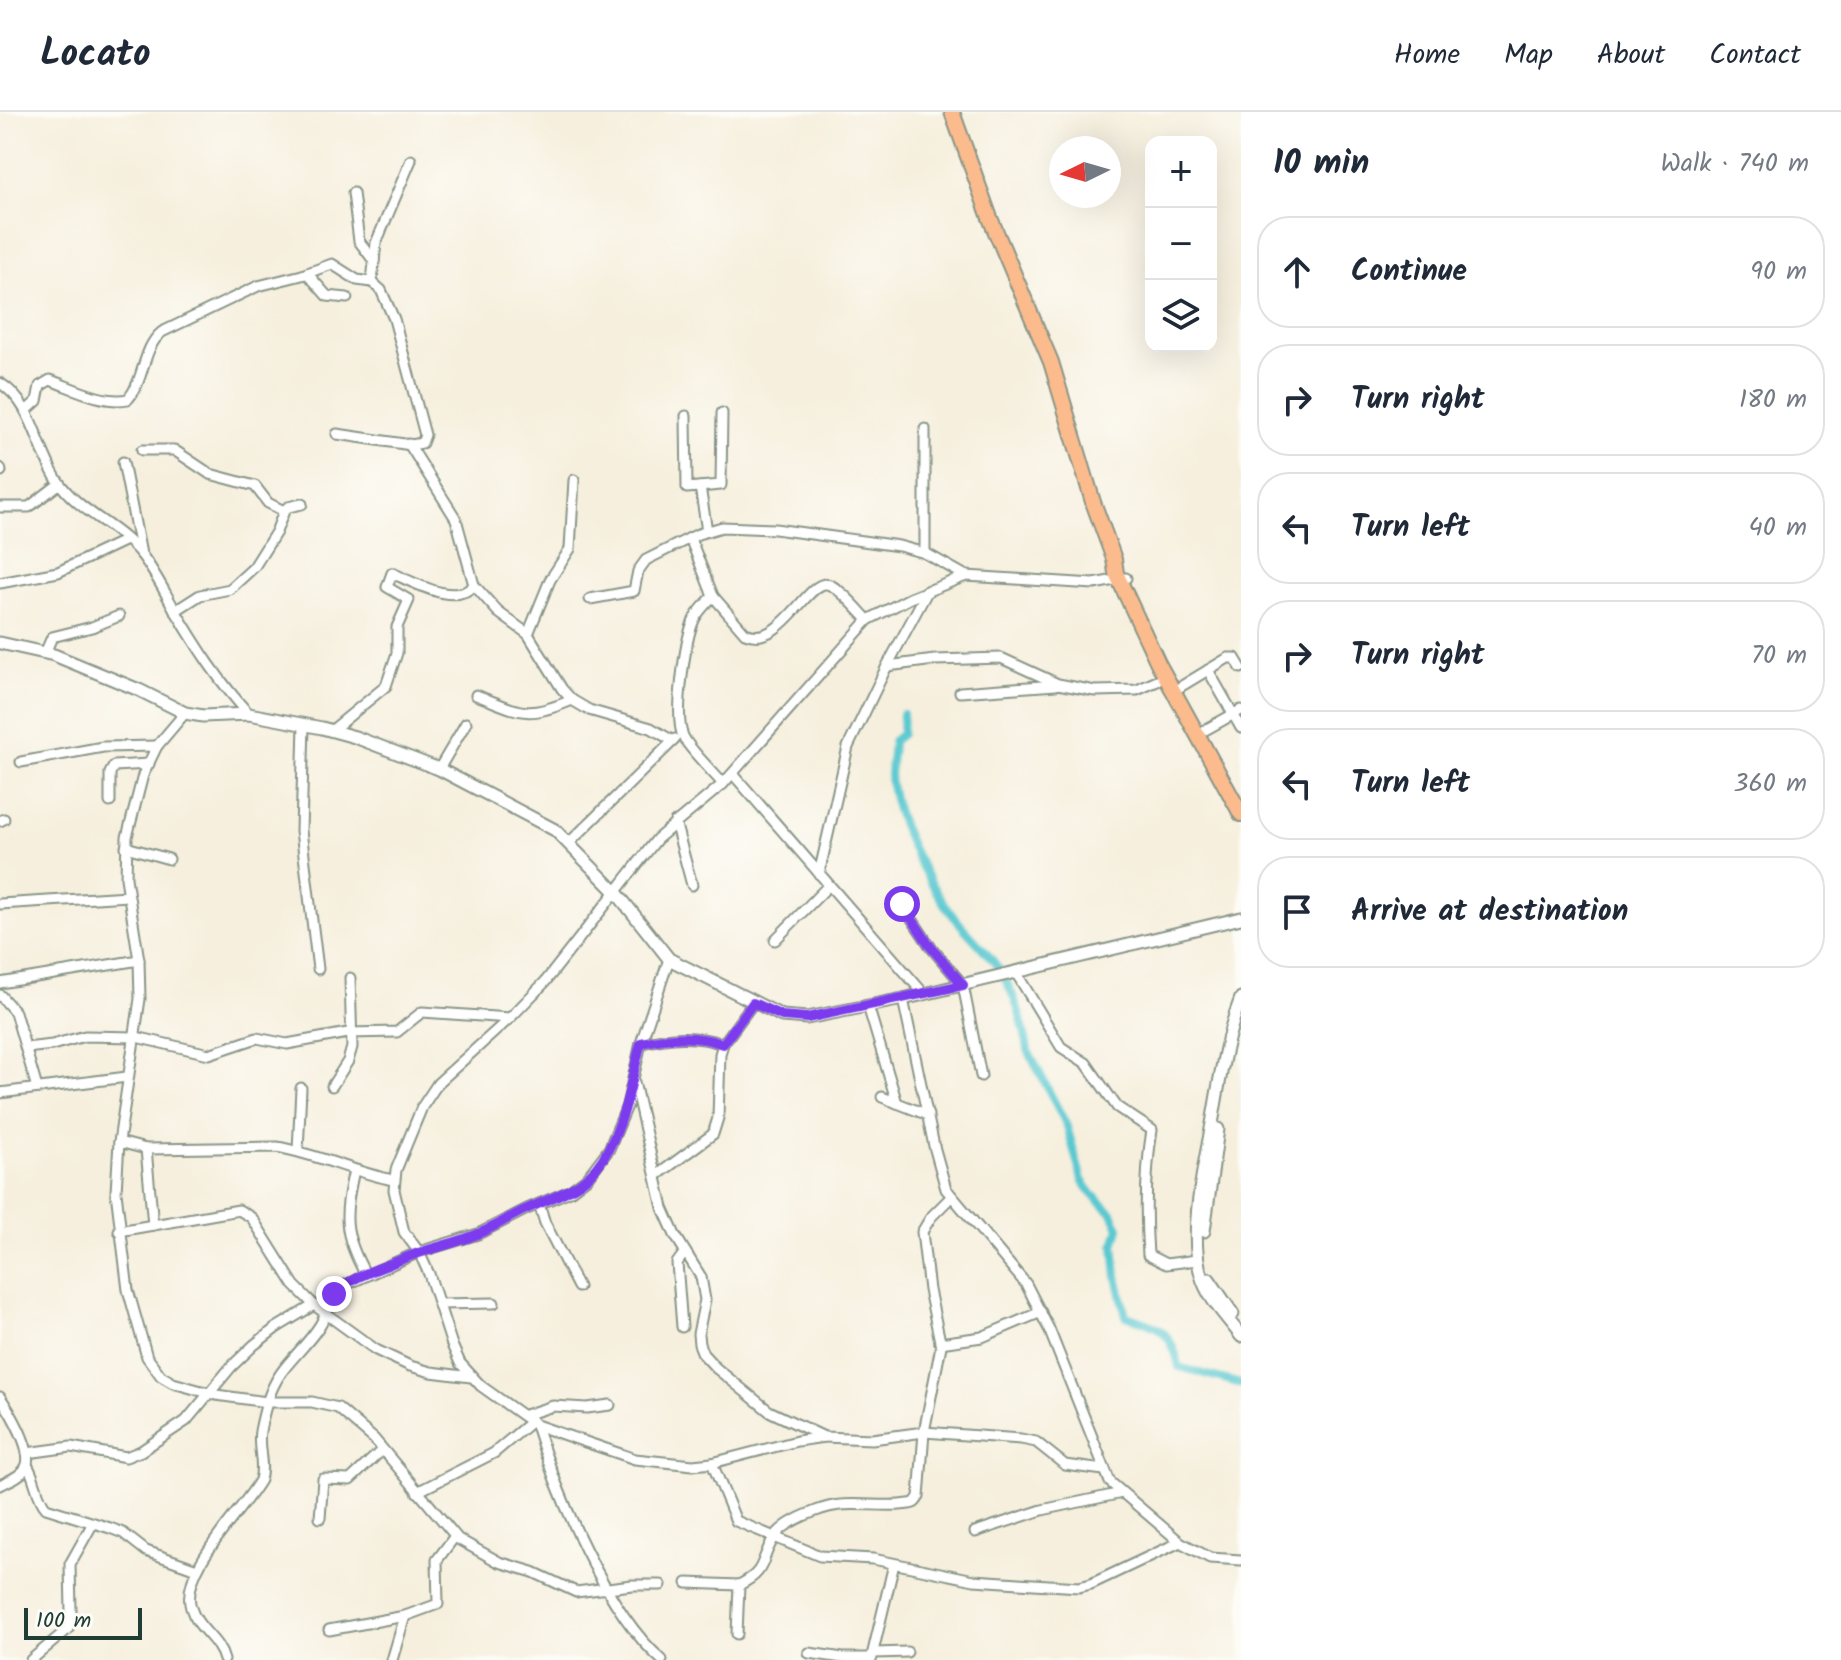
<!DOCTYPE html>
<html lang="en">
<head>
<meta charset="utf-8">
<style>
	body { margin:0; font-family:Kalam,sans-serif; background:#f6f6f7; color:#1f2937 }
	.controls { position:absolute; right:24px; top:24px; display:grid; overflow:hidden; border-radius:16px; box-shadow:0 8px 32px #0002 }
	.controls button { width:72px; height:72px; display:grid; place-items:center; padding:0; border:0; border-bottom:2px solid #e0e1e3; background:#fff; color:#1f2937; font:40px sans-serif }
	.compass { position:absolute; left:1049px; top:24px; width:72px; height:72px; border-radius:50%; background:#fff; box-shadow:0 8px 32px #0002; rotate:265deg }
	.scale { position:absolute; left:24px; bottom:20px; width:118px; box-sizing:border-box; padding-left:8px; border:4px solid #1f3d34; border-top:0; font-size:22px; line-height:28px; white-space:nowrap; color:#1f3d34; -webkit-text-stroke:6px #fdfcf7; paint-order:stroke }
	.stop { position:absolute; width:24px; height:24px; margin:-18px; border:6px solid #7c3aed; border-radius:50%; background:#fff }
	.stop.end { background:#7c3aed; border-color:#fff; box-shadow:0 2px 8px #0008 }
	.list { margin:0; padding:0; list-style:none }
	h2 { display:flex; justify-content:space-between; align-items:center; height:104px; margin:0; padding:0 32px; font-size:34px }
	h2 small { font-size:26px; font-weight:400; color:#747a83 }
	.list li { display:grid; grid-template-columns:52px 1fr auto; gap:24px; align-items:center; box-sizing:border-box; height:112px; margin:0 16px 16px; padding:0 16px; border:2px solid #e0e1e3; border-radius:32px }
	.list b { display:block; font-size:30px; white-space:nowrap }
	.list em { font-size:26px; font-style:normal; color:#747a83 }
	.icon { flex:none; width:44px; height:44px; fill:none; stroke:currentColor; stroke-width:2; stroke-linecap:round; stroke-linejoin:round }
	.map { position:relative; flex:none; width:1241px; height:1548px; overflow:hidden }
	header { display:flex; align-items:center; gap:48px; box-sizing:border-box; height:112px; padding:0 40px; background:#fff; border-bottom:2px solid #e0e1e3 }
	header strong { font-size:38px }
	nav { display:flex; gap:44px; margin-inline-start:auto; font-size:28px }
	main { display:flex }
	aside { flex:1; background:#fff }
	.map>svg:first-child { display:block }
</style>
</head>
<body>
<header>
<strong>Locato</strong>
<nav><a>Home</a><a>Map</a><a>About</a><a>Contact</a></nav>
</header>
<main>
<div class="map">
<svg width="1241" height="1548" viewBox="0 0 1241 1548">
	<rect width="100%" height="100%" fill="#fdfcf7"/>
	<filter id="ink" filterUnits="userSpaceOnUse"><feTurbulence type="fractalNoise" baseFrequency=".0125" numOctaves="2"/><feDisplacementMap in="SourceGraphic" scale="16" xChannelSelector="R" yChannelSelector="G"/><feConvolveMatrix kernelMatrix="1 2 1 2 8 2 1 2 1" color-interpolation-filters="sRGB"/></filter>
	<filter id="wash" filterUnits="userSpaceOnUse"><feTurbulence type="fractalNoise" baseFrequency=".006" numOctaves="4" result="noise"/><feDisplacementMap in="SourceGraphic" scale="32" xChannelSelector="R" yChannelSelector="G"/><feGaussianBlur stdDeviation="1.8" result="paint"/><feColorMatrix in="noise" values="0 0 0 0 0 0 0 0 0 0 0 0 0 0 0 0 0 1.4 0 .05"/><feComposite in="paint" operator="in"/></filter>
	<g filter="url(#wash)">
		<rect width="100%" height="100%" fill="#f6efdd"/>
		<g fill="none" stroke-linecap="round" stroke-linejoin="round">
			<path stroke="#5cc9d1" stroke-width="8" d="M903,602L902,622L893,629C893,643 888,660 891,672C898,715 920,755 943,790C959,815 983,833 999,857C1014,879 1024,912 1028,938L1067,1014L1082,1068L1093,1083L1112,1101L1119,1116L1114,1133L1117,1164L1126,1204C1160,1214 1172,1220 1179,1255L1241,1272"/>
		</g>
	</g>
	<g filter="url(#ink)">
		<g fill="none" stroke-linecap="round" stroke-linejoin="round">
			<defs>
				<g id="minor">
					<polyline points="353,81 359,129 374,149"/>
					<polyline points="307,161 327,184 347,186"/>
					<polyline points="372,170 376,131 411,48"/>
					<path d="M0,271C34,292 37,338 58,369C79,400 117,413 140,441C154,458 164,479 175,498C197,535 220,571 249,602"/>
					<path d="M26,299L37,289L40,274L50,268C73,276 103,292 128,287C145,268 142,236 162,220L258,174L302,163L332,152L357,168L372,170L381,178L394,207L425,323L422,331L411,333L337,322"/>
					<polyline points="686,304 687,376 721,373 722,301"/>
					<polyline points="409,332 456,407 474,473 498,500 528,522 562,577 572,588 589,598 651,616 673,629"/>
					<polyline points="142,338 174,338 210,362 255,374 268,391 284,399"/>
					<polyline points="123,350 141,442"/>
					<polyline points="0,356 1,359"/>
					<polyline points="700,375 707,419"/>
					<polyline points="0,395 29,395 59,372"/>
					<path d="M690,426L713,484L745,521C780,537 806,471 826,472C837,472 860,500 868,508"/>
					<polyline points="925,441 925,317"/>
					<polyline points="0,471 58,460 126,428"/>
					<path d="M713,484C707,491 698,499 694,508C685,528 674,605 683,624C688,636 714,661 723,672"/>
					<polyline points="590,487 634,479 638,459 646,448 698,422 722,415 775,417 899,434 925,441 966,464"/>
					<polyline points="175,499 200,483 230,477 254,455 276,420 284,399 288,395 302,392"/>
					<polyline points="528,522 550,468 570,437 574,368"/>
					<polyline points="45,541 52,525 92,515 119,504"/>
					<polyline points="887,554 935,548 1001,546 1058,572 1095,579 1137,578 1166,565"/>
					<polyline points="1208,558 1241,616"/>
					<polyline points="1180,575 1228,546 1235,546 1241,556"/>
					<polyline points="960,580 1056,573"/>
					<path d="M476,583C521,600 525,608 572,588"/>
					<path d="M185,601L157,634L143,663L127,725L126,766L139,848L140,887L119,1030L146,1037L277,1035C317,1042 353,1060 393,1068"/>
					<polyline points="304,613 301,719 318,857"/>
					<polyline points="1205,618 1241,598"/>
					<path d="M331,619L386,574L397,541V515L409,488L387,475L392,461C413,470 456,495 474,473"/>
					<polyline points="21,650 103,635 157,634"/>
					<polyline points="439,657 466,611"/>
					<polyline points="733,662 924,882"/>
					<polyline points="110,690 110,661 114,654 149,652"/>
					<polyline points="0,709 4,707"/>
					<polyline points="675,710 692,773"/>
					<polyline points="569,731 675,627"/>
					<polyline points="126,735 169,747"/>
					<polyline points="819,762 848,635 887,554 928,478"/>
					<polyline points="0,792 128,784"/>
					<polyline points="902,792 930,834 963,873 981,964"/>
					<polyline points="775,828 828,774"/>
					<path d="M1015,859L1061,935L1086,951L1117,995L1152,1018C1145,1061 1145,1100 1148,1143L1166,1152L1197,1148"/>
					<polyline points="0,871 139,848"/>
					<polyline points="0,883 15,900 37,976"/>
					<polyline points="903,887 934,1034 946,1077 1026,1172 1049,1217 1110,1370 1180,1430 1210,1446 1241,1448"/>
					<polyline points="868,894 897,991"/>
					<path d="M641,931C670,925 694,922 723,932"/>
					<polyline points="26,936 52,933 85,924 136,925 209,942 257,926 287,932 348,921 397,920 422,900 510,906"/>
					<polyline points="634,970 663,1096 675,1123 701,1165 705,1188 698,1222 699,1232 703,1242 716,1256 769,1299 824,1325 872,1327 924,1320 1021,1327 1036,1330 1065,1353 1104,1358"/>
					<polyline points="332,974 348,949 352,935 350,866"/>
					<polyline points="0,981 127,965"/>
					<polyline points="882,985 928,1003"/>
					<polyline points="119,1030 116,1080 128,1178 147,1245 161,1264 173,1271 216,1283 267,1290 312,1290 338,1296 374,1327 458,1427 499,1450 533,1460 576,1480 632,1473 661,1473"/>
					<polyline points="146,1037 153,1113"/>
					<polyline points="298,1039 301,976"/>
					<path d="M354,1058C344,1103 342,1121 366,1163"/>
					<polyline points="656,1064 713,1022 718,1006 720,942 723,932 753,891"/>
					<polyline points="539,1092 545,1111 578,1175"/>
					<polyline points="119,1119 239,1098 252,1106 294,1173 314,1193 376,1238 410,1254 431,1260 471,1265"/>
					<polyline points="439,1192 494,1191"/>
					<polyline points="682,1215 677,1151 685,1140"/>
					<polyline points="940,1231 982,1225 1041,1200"/>
					<path d="M0,1285C10,1299 34,1339 26,1355C22,1364 8,1369 0,1373"/>
					<polyline points="525,1303 553,1294 587,1296 610,1293"/>
					<path d="M536,1313C557,1382 607,1501 662,1548"/>
					<polyline points="824,1325 797,1329 712,1351 693,1353 635,1347 536,1313 481,1274 460,1251 452,1233 429,1162 419,1140 404,1120 394,1078 396,1058 422,995 438,971 510,906 545,870 657,727 723,672 868,508 910,486 966,464 1094,472 1126,466"/>
					<polyline points="27,1341 71,1335 126,1345 141,1339 186,1309 231,1255 254,1233 276,1216 314,1193"/>
					<polyline points="712,1351 736,1409 820,1444 873,1447 974,1468 1079,1475 1091,1472 1180,1430"/>
					<path d="M27,1353C36,1366 36,1385 46,1396L110,1416L123,1421L146,1439L197,1457"/>
					<polyline points="417,1380 494,1341 532,1309"/>
					<polyline points="320,1406 323,1367 350,1368 382,1338"/>
					<polyline points="975,1420 1042,1398 1122,1381"/>
					<polyline points="687,1471 739,1473"/>
					<polyline points="329,1518 405,1504 438,1492 437,1448 455,1424"/>
					<path d="M737,1522L739,1473C768,1459 759,1449 774,1426C782,1413 802,1404 816,1399C847,1386 878,1397 909,1392C916,1391 915,1390 919,1385L924,1320L941,1234L929,1178L922,1120L931,1105L951,1085"/>
					<polyline points="809,1541 843,1546 872,1546"/>
					<polyline points="874,1541 907,1540"/>
					<polyline points="31,1548 68,1517 71,1500 70,1452 93,1411"/>
					<path d="M224,1548C219,1527 197,1517 191,1496C179,1459 241,1401 260,1368C265,1352 257,1336 260,1319C264,1299 269,1278 281,1261C293,1244 309,1231 320,1213C328,1200 330,1186 341,1175L419,1140L478,1122L527,1097L570,1079L587,1066L609,1037L627,994L641,931L669,847"/>
					<polyline points="392,1548 405,1504"/>
					<polyline points="871,1548 894,1452"/>
				</g>
				<g id="tertiary">
					<polyline points="0,531 54,543 139,578 185,601 203,604 249,602 322,616 355,625 439,657 555,718 616,780 669,847 782,904 807,906 903,887 1241,806"/>
					<path d="M1241,886C1226,924 1220,966 1213,1006C1205,1052 1188,1117 1201,1163C1207,1186 1227,1205 1241,1224"/>
					<polyline points="1204,1119 1218,1017"/>
					<polyline points="1209,1167 1233,1202"/>
				</g>
				<polyline id="trunk" points="952,0 990,106 1051,250 1093,390 1114,447 1116,461 1158,551 1241,702"/>
			</defs>
			<use href="#minor" stroke="#8a9688" stroke-width="13"/>
			<use href="#tertiary" stroke="#8a9688" stroke-width="15"/>
			<use href="#trunk" stroke="#8a9688" stroke-width="18"/>
			<use href="#minor" stroke="#fff" stroke-width="9"/>
			<use href="#tertiary" stroke="#fff" stroke-width="11"/>
			<use href="#trunk" stroke="#fbbb8c" stroke-width="14"/>
		</g>
	</g>
	<g fill="none" stroke-linecap="round" stroke-linejoin="round" filter="url(#ink)">
		<path stroke="#7c3aed" stroke-width="10" d="M334,1182C351,1164 382,1156 405,1146C429,1136 456,1132 480,1121C497,1114 512,1103 529,1096C565,1080 590,1074 609,1036C627,1002 631,967 641,931C670,925 694,922 723,932L753,891L782,904L807,906L963,873L930,834L902,792"/>
	</g>
</svg>
<div class="controls">
<button>+</button>
<button>−</button>
<button><svg class="icon" aria-label="layers" viewBox="0 0 24 24"><path d="M12 4l9 5-9 5-9-5zM3 14l9 5 9-5"/></svg></button>
</div>
<svg class="compass" viewBox="-18 -18 36 36"><path d="M0-13l5 13h-10z" fill="#e53935"/><path d="M0 13l5-13h-10z" fill="#747a83"/></svg>
<div class="scale">100 m</div>
<div class="stop" style="left:902px;top:792px"></div>
<div class="stop end" style="left:334px;top:1182px"></div>
</div>
<aside>
<h2>10 min<small>Walk · 740 m</small></h2>
<ul class="list">
<li><svg class="icon" aria-label="ahead" viewBox="0 0 24 24"><path d="M12 20V5M6 11l6-6 6 6"/></svg><div><b>Continue</b></div><em>90 m</em></li>
<li><svg class="icon" aria-label="right" viewBox="0 0 24 24"><path d="M7 20v-9h11M14 6l5 5-5 5"/></svg><div><b>Turn right</b></div><em>180 m</em></li>
<li><svg class="icon" aria-label="left" viewBox="0 0 24 24"><path d="M17 20v-9H6M10 6l-5 5 5 5"/></svg><div><b>Turn left</b></div><em>40 m</em></li>
<li><svg class="icon" aria-label="right" viewBox="0 0 24 24"><path d="M7 20v-9h11M14 6l5 5-5 5"/></svg><div><b>Turn right</b></div><em>70 m</em></li>
<li><svg class="icon" aria-label="left" viewBox="0 0 24 24"><path d="M17 20v-9H6M10 6l-5 5 5 5"/></svg><div><b>Turn left</b></div><em>360 m</em></li>
<li><svg class="icon" aria-label="arrive" viewBox="0 0 24 24"><path d="M6 21V4h12l-3 4 3 4H6"/></svg><div><b>Arrive at destination</b></div></li>
</ul>
</aside>
</main>
</body>
</html>
